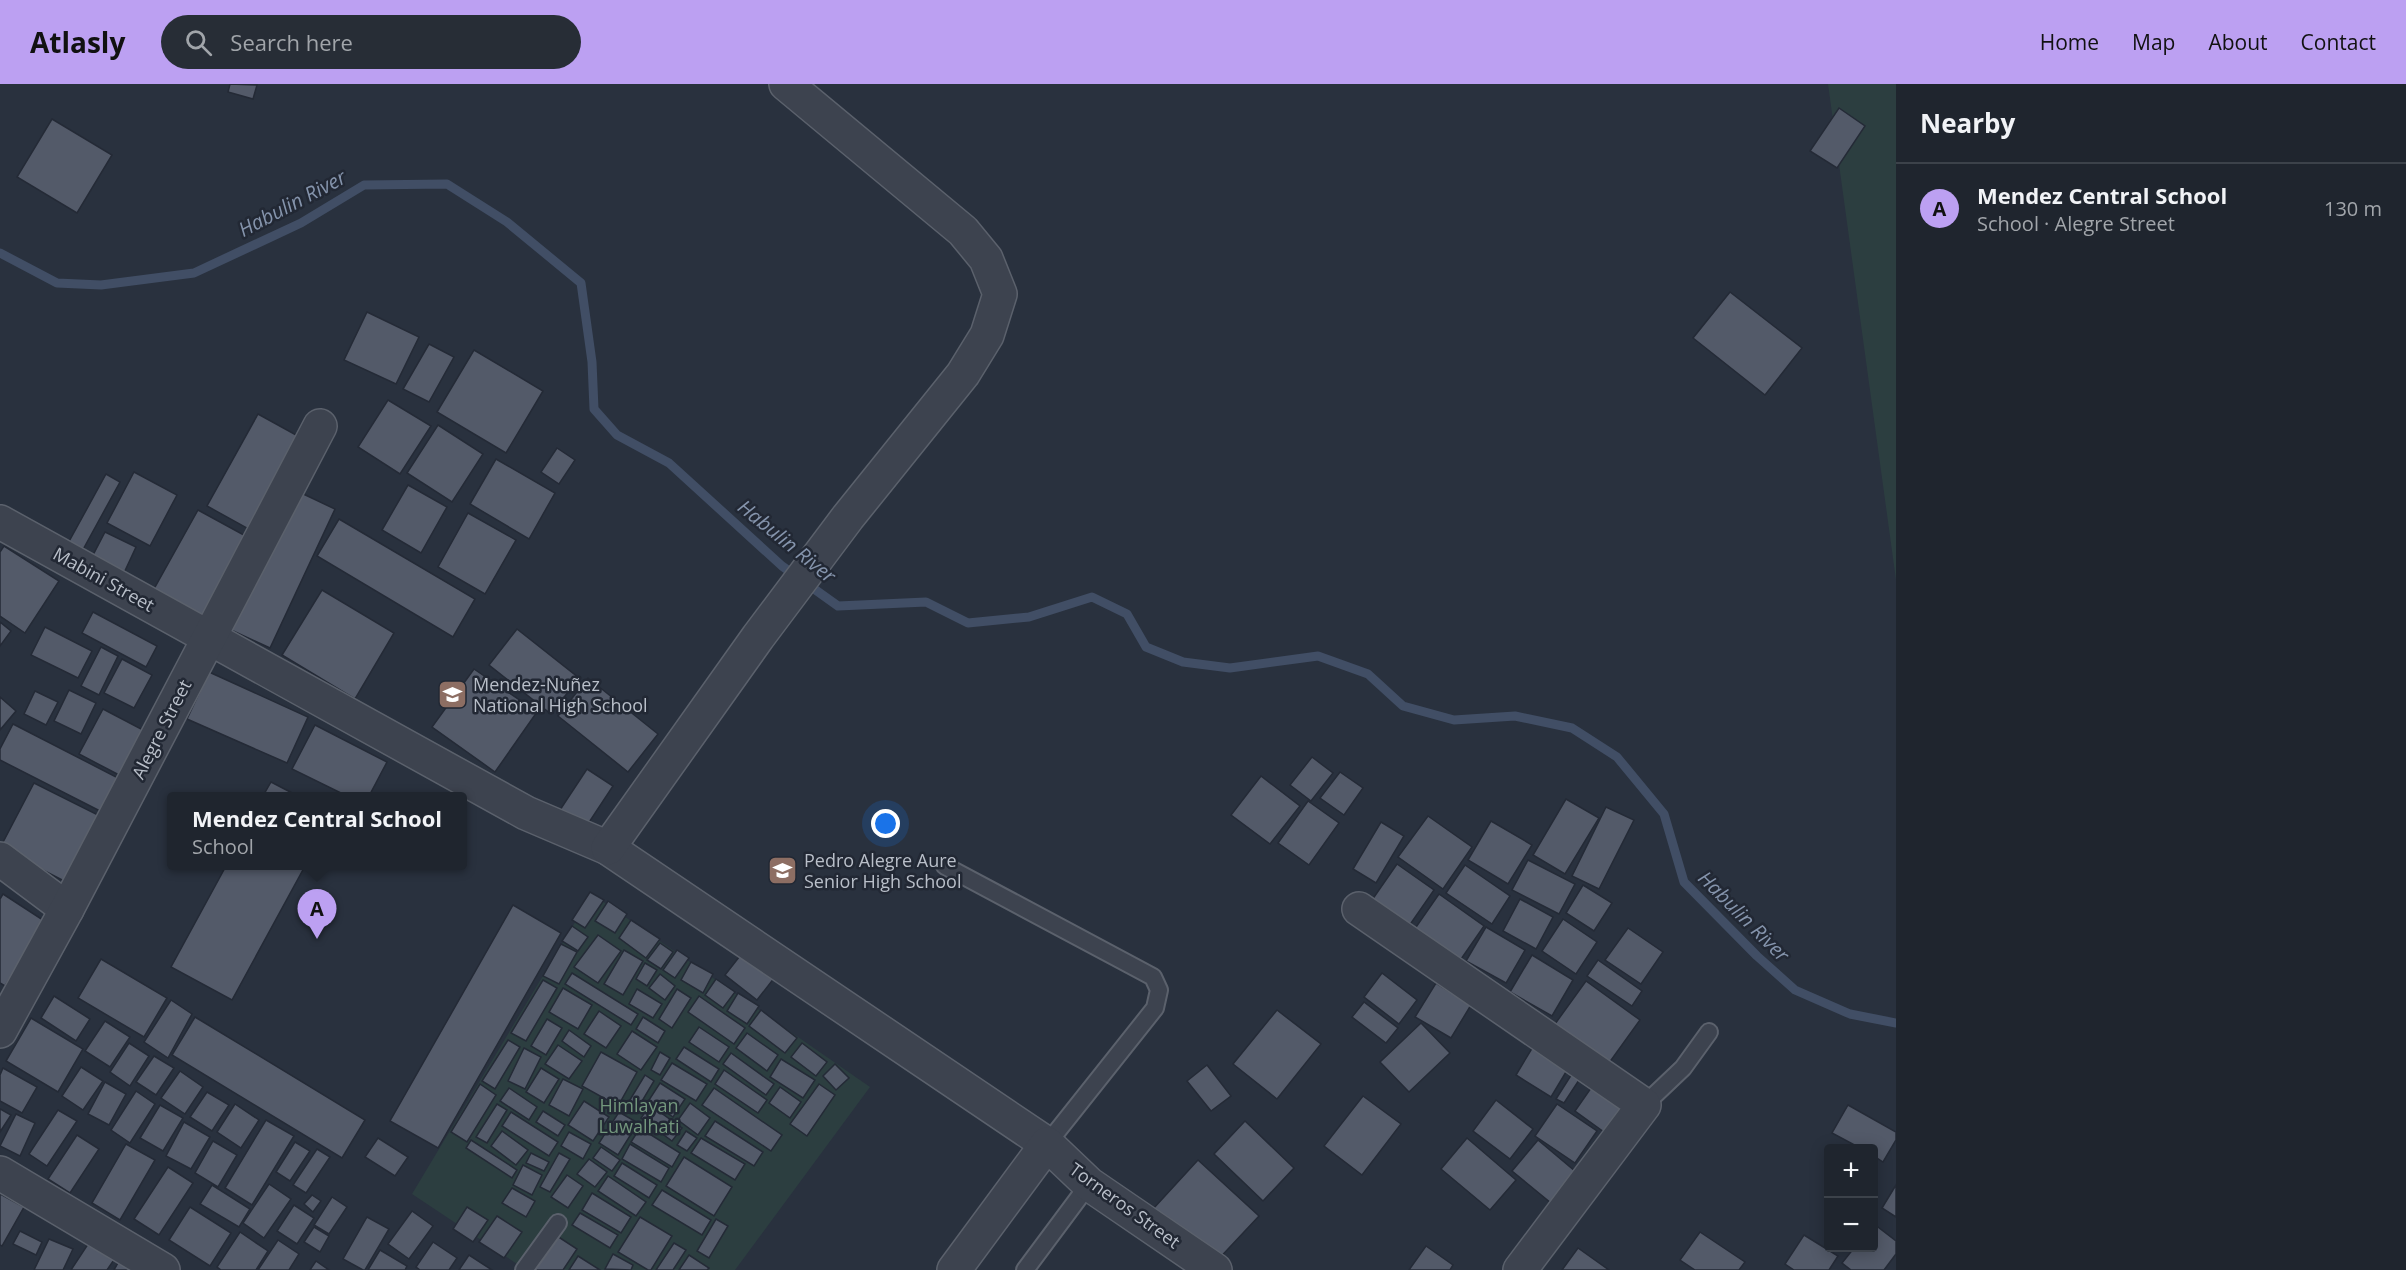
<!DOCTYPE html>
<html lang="en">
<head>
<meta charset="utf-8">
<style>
	body { margin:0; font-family:"Open Sans",sans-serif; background:#272d36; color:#f1f3f6 }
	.controls { position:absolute; right:18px; bottom:18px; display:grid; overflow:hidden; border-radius:6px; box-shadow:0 3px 15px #0003 }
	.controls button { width:54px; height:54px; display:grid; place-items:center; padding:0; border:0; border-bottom:2px solid #3c424a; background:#1f252e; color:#f1f3f6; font:30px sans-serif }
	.you { position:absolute; left:886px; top:740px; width:21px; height:21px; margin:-15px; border:4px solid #fff; border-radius:50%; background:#1a73e8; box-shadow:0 0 0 9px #1a73e833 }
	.badge { display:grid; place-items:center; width:39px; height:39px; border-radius:50%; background:#bca0f2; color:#111; font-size:20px; font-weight:700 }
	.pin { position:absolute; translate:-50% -50px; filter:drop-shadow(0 2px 3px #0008) }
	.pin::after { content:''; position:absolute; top:32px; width:21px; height:18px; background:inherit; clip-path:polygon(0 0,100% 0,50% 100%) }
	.popup { position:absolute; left:167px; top:708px; width:300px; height:78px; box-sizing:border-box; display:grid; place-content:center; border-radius:6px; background:#1f252e; filter:drop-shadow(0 2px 4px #0005); font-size:20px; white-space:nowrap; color:#a1a5aa }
	.popup b { font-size:22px; color:#f1f3f6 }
	.popup::after { content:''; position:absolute; left:50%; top:100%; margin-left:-12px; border:12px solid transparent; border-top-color:#1f252e }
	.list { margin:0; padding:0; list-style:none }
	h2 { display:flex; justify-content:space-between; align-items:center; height:78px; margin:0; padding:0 24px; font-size:26px }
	h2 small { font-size:20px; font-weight:400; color:#a1a5aa }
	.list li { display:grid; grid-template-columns:39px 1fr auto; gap:18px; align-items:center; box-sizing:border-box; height:90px; padding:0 24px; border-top:2px solid #3c424a }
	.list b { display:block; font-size:22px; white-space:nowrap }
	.list p { margin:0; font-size:20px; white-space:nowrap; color:#a1a5aa }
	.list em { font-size:20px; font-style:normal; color:#a1a5aa }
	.icon { flex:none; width:33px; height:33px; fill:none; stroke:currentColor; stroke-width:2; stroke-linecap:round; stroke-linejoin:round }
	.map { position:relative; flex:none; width:1896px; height:1186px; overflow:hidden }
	header { display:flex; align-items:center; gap:36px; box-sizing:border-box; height:84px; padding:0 30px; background:#bca0f2; color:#111 }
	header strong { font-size:28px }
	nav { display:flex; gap:33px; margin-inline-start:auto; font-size:21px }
	.search { width:420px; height:54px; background:#272d36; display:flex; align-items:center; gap:15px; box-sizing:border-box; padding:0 21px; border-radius:33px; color:#a1a5aa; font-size:22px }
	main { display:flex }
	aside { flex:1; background:#1f252e }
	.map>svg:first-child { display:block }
</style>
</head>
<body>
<header>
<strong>Atlasly</strong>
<div class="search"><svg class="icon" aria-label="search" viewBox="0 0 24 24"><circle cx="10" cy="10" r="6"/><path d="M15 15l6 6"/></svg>Search here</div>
<nav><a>Home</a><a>Map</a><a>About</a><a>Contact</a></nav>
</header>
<main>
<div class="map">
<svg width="1896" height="1186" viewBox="0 0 1896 1186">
	<rect width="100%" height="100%" fill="#29313e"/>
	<g fill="#2c3e40">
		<polygon points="1828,0 1896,0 1896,496"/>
		<polygon points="592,810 870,1003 735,1186 526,1186 412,1110"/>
	</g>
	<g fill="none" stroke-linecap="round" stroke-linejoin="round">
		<polyline stroke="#414e65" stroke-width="9" points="0,169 57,199 101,201 194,189 301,139 364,101 447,100 507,138 581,199 592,278 594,325 617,351 669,379 782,482 838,522 926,518 968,539 1029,533 1092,513 1127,530 1146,563 1183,578 1230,584 1318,572 1368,590 1403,622 1454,636 1515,632 1572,644 1617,673 1664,730 1684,798 1757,872 1795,906 1850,930 1896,939"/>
	</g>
	<g fill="#535a69" stroke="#242a36" stroke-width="1.5">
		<polygon points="230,0 257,1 253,15 228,8"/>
		<polygon points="1839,24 1865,42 1837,84 1810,67"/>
		<polygon points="52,35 112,71 77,129 17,93"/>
		<polygon points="1730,208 1802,264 1765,311 1693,254"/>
		<polygon points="367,228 419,253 396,300 344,276"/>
		<polygon points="429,260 454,273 429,318 403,305"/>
		<polygon points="474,266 543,307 506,369 437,328"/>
		<polygon points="388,316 431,342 400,390 358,363"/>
		<polygon points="258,330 307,357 256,449 207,422"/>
		<polygon points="438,341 483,370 452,418 407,389"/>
		<polygon points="557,364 575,376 559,400 541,388"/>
		<polygon points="496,375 555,409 529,455 470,420"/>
		<polygon points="134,388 177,411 150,462 107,439"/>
		<polygon points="106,390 120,398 80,471 66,463"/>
		<polygon points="408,401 447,423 421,469 382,446"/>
		<polygon points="297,407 335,425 270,564 231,546"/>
		<polygon points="198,426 253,456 209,535 154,505"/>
		<polygon points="468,429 516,456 485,510 438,483"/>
		<polygon points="339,435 475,515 453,553 317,472"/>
		<polygon points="105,448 136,463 123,491 91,475"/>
		<polygon points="4,462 59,497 25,549 0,532 0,468"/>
		<polygon points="322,506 394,549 355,615 282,571"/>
		<polygon points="93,528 157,562 146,583 82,549"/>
		<polygon points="0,538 11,547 0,562"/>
		<polygon points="45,543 92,567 78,594 31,571"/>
		<polygon points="517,545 579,594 551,630 489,581"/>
		<polygon points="101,563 118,572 99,611 81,602"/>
		<polygon points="122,575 152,591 134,624 104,609"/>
		<polygon points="474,585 537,628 495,688 432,643"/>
		<polygon points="209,588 308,633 287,679 187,635"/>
		<polygon points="588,594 658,650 628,688 558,632"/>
		<polygon points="69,606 96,619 81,650 54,637"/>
		<polygon points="35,607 58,618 46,641 24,630"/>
		<polygon points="0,613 16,627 0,646"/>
		<polygon points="103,625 145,647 121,692 79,670"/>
		<polygon points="13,640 120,695 102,728 0,676 0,665"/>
		<polygon points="315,641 387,678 369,712 347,712 292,685"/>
		<polygon points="1312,673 1333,689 1311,717 1290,701"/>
		<polygon points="587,685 613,702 582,749 556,732"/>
		<polygon points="1340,688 1363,704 1344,731 1320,714"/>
		<polygon points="1261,692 1300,722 1270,760 1231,731"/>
		<polygon points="271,698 298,712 263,712"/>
		<polygon points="34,699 100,732 66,798 0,764"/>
		<polygon points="1566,715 1599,734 1565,790 1533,771"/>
		<polygon points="1308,717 1339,739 1309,781 1278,759"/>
		<polygon points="1606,723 1634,736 1599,805 1572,792"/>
		<polygon points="1428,732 1472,763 1443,805 1398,773"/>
		<polygon points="1491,737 1532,761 1508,800 1468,776"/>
		<polygon points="1381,738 1404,752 1376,799 1353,785"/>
		<polygon points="1528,776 1575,800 1559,830 1512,806"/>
		<polygon points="1397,780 1434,806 1409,842 1372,816"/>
		<polygon points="1465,781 1510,812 1492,840 1446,809"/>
		<polygon points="226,782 305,782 232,916 171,883"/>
		<polygon points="1583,801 1612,819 1594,847 1566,829"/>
		<polygon points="590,808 604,816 585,844 572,836"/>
		<polygon points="3,810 46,838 5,902 0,899 0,815"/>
		<polygon points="1439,810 1484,842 1459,878 1414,846"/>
		<polygon points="1520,815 1553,833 1536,865 1503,847"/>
		<polygon points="608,817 627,830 615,849 595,837"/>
		<polygon points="513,821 561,849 438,1064 390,1037"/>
		<polygon points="1563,835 1597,858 1576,890 1542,867"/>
		<polygon points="631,836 660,855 646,874 619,854"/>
		<polygon points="572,842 588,853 578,867 562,857"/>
		<polygon points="1486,843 1525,866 1506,899 1466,877"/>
		<polygon points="1628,844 1663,868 1641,900 1605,876"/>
		<polygon points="598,851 621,867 598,899 574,883"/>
		<polygon points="660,859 673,868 661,885 647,876"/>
		<polygon points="561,860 577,868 559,900 543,892"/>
		<polygon points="624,866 643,877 623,911 604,900"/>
		<polygon points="677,866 689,874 675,894 663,886"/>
		<polygon points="743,868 775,893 757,916 725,891"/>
		<polygon points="1532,871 1573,896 1552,932 1510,908"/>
		<polygon points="101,875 167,914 144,953 78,914"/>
		<polygon points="1598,876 1642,907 1632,922 1587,892"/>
		<polygon points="691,878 713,890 703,909 681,896"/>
		<polygon points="645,879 657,886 647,902 636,895"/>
		<polygon points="572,889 638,930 631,941 565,900"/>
		<polygon points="1382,889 1417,916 1399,940 1364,913"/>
		<polygon points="660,890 675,902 665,916 649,904"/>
		<polygon points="716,895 735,908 723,924 705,911"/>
		<polygon points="543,896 557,904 526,957 511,949"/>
		<polygon points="1586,897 1640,936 1609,979 1555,940"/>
		<polygon points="1436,899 1471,921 1451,954 1415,933"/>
		<polygon points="563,904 592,921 578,945 549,928"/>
		<polygon points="637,905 662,920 653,934 629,920"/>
		<polygon points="677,905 691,914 672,944 659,935"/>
		<polygon points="738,909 759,922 747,940 727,927"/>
		<polygon points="54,912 90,935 76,957 41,934"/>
		<polygon points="699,912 745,944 734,960 688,928"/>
		<polygon points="171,916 192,930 168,974 144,958"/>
		<polygon points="1364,918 1398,944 1386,959 1352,933"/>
		<polygon points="761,926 797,954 785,969 749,942"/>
		<polygon points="1277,926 1321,960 1277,1015 1233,980"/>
		<polygon points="599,927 621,942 606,964 584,950"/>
		<polygon points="195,933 365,1036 342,1074 172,971"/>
		<polygon points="643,933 665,947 658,959 636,945"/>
		<polygon points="31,934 83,965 58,1008 6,977"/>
		<polygon points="547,935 562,944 546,971 531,962"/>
		<polygon points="105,937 130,953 110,983 85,967"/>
		<polygon points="1421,939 1450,969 1409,1008 1380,978"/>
		<polygon points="699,943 729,963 719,978 689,958"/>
		<polygon points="569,946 591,962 584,973 562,957"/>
		<polygon points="632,947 657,963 641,986 617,970"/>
		<polygon points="747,949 778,971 767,987 736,964"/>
		<polygon points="508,956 520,963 495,1005 482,997"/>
		<polygon points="129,959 149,972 130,1002 110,988"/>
		<polygon points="802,959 827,978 816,992 791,973"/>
		<polygon points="558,961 582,977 569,995 545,980"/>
		<polygon points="1534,961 1569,983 1551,1013 1516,991"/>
		<polygon points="684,963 719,985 711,998 676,975"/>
		<polygon points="524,964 541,973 525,1005 508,997"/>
		<polygon points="601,968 637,988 618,1022 582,1002"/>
		<polygon points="660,968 670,974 660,991 651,986"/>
		<polygon points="731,969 774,1000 766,1011 723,980"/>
		<polygon points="154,972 174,984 156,1011 136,998"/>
		<polygon points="781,975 815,996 803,1014 770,993"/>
		<polygon points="672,979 707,1000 696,1017 661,996"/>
		<polygon points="835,980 849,994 836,1006 823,992"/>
		<polygon points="1207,981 1231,1012 1211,1027 1187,997"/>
		<polygon points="81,983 103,997 83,1026 62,1012"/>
		<polygon points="3,984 37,1003 22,1029 0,1017 0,991"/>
		<polygon points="541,984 559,995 544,1019 526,1008"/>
		<polygon points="1575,985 1583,990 1564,1019 1556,1015"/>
		<polygon points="724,986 767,1016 758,1029 715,1000"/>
		<polygon points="180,987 203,1003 185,1030 161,1014"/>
		<polygon points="645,991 654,997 635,1029 625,1024"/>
		<polygon points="1598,994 1628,1015 1604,1048 1575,1027"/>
		<polygon points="563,995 583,1005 569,1032 549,1021"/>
		<polygon points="105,998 126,1010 109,1041 88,1030"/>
		<polygon points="660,999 685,1015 673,1033 649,1016"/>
		<polygon points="480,1000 496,1011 467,1058 451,1048"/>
		<polygon points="819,1000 835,1011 807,1052 790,1040"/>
		<polygon points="780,1003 801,1018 790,1034 769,1019"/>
		<polygon points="509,1004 537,1023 529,1036 500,1017"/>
		<polygon points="714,1004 782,1051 771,1067 702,1021"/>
		<polygon points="136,1007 155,1020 130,1059 111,1046"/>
		<polygon points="207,1008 229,1021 212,1047 190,1033"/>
		<polygon points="1363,1012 1401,1040 1362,1091 1324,1062"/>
		<polygon points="1496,1016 1533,1045 1510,1075 1473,1047"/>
		<polygon points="584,1017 609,1033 593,1057 568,1041"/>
		<polygon points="690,1019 710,1034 698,1051 678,1036"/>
		<polygon points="235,1020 259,1036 241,1064 217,1048"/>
		<polygon points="497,1020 507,1026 487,1059 476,1053"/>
		<polygon points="1557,1020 1597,1047 1575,1079 1535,1052"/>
		<polygon points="160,1021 183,1034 163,1067 140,1054"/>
		<polygon points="650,1021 682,1044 672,1057 641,1034"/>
		<polygon points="1848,1021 1896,1048 1896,1056 1883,1078 1874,1072 1874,1064 1860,1064 1832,1049"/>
		<polygon points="0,1025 11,1031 0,1048"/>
		<polygon points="58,1026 77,1037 47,1082 29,1070"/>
		<polygon points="543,1027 565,1041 558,1052 536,1038"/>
		<polygon points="511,1028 558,1058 549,1072 502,1042"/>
		<polygon points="619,1028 638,1039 618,1071 599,1059"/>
		<polygon points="16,1030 35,1039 20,1072 0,1062"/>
		<polygon points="266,1036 294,1052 252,1121 225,1104"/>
		<polygon points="715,1037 763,1068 754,1082 705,1052"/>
		<polygon points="1245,1037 1294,1084 1263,1117 1214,1070"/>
		<polygon points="184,1038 210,1053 191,1085 166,1072"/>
		<polygon points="640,1044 680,1069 672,1083 631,1058"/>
		<polygon points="502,1047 528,1066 516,1081 491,1062"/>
		<polygon points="686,1047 697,1054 687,1067 677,1061"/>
		<polygon points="569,1048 591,1060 583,1075 561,1062"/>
		<polygon points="77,1051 99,1065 70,1109 48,1095"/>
		<polygon points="378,1054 408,1073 395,1092 365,1073"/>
		<polygon points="701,1054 745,1080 735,1096 691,1069"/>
		<polygon points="1467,1054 1516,1096 1490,1126 1441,1085"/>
		<polygon points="471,1056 517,1086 512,1094 466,1064"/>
		<polygon points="1538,1056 1576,1088 1551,1119 1512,1087"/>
		<polygon points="213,1057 237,1071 218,1103 195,1089"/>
		<polygon points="295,1058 310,1067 290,1097 276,1088"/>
		<polygon points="126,1060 155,1076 120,1136 92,1119"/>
		<polygon points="630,1060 669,1084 661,1098 622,1075"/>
		<polygon points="601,1063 620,1076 612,1087 593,1074"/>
		<polygon points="317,1065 330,1073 306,1109 293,1101"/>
		<polygon points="531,1069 549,1078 544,1087 526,1079"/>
		<polygon points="559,1069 570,1075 550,1108 540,1103"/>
		<polygon points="684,1073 732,1103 714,1132 666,1102"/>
		<polygon points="589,1075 607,1088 595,1103 577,1090"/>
		<polygon points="1198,1076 1259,1132 1213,1181 1153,1125"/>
		<polygon points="622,1079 657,1101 649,1114 614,1092"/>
		<polygon points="523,1081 542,1091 532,1111 513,1101"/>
		<polygon points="168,1083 193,1099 159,1151 134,1135"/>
		<polygon points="567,1091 583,1102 568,1124 551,1113"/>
		<polygon points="608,1092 646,1118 636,1132 598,1107"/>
		<polygon points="269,1100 291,1115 264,1154 243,1139"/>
		<polygon points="212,1101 250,1125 239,1143 200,1120"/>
		<polygon points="1896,1101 1896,1133 1882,1124"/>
		<polygon points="512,1104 535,1117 526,1133 502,1119"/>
		<polygon points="662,1106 711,1136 702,1151 652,1121"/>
		<polygon points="592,1109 631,1133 621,1149 582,1126"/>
		<polygon points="0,1110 24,1123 2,1162 0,1161"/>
		<polygon points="312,1111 321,1117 313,1128 304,1120"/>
		<polygon points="332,1113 347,1123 329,1150 314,1141"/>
		<polygon points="294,1121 314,1134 297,1160 277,1147"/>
		<polygon points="190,1123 231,1149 210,1182 169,1156"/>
		<polygon points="467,1123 488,1136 473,1158 453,1145"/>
		<polygon points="412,1127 433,1142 409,1175 388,1160"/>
		<polygon points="580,1129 618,1151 610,1164 572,1141"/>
		<polygon points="497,1132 522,1148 504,1174 479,1158"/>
		<polygon points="367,1133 389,1145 365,1186 363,1186 343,1175"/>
		<polygon points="640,1133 672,1152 651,1186 648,1186 618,1168"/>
		<polygon points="716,1135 728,1142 709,1174 697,1167"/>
		<polygon points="1874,1140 1896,1157 1896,1170 1884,1186 1851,1186 1842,1179 1854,1164 1874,1164"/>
		<polygon points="314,1143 329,1152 320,1168 304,1158"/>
		<polygon points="20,1147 42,1158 36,1171 13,1160"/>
		<polygon points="240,1148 268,1167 256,1186 221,1186 217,1183"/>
		<polygon points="1700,1148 1745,1178 1739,1186 1695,1186 1680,1176"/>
		<polygon points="554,1150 577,1165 563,1186 533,1186"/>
		<polygon points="1804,1151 1838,1172 1829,1186 1794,1186 1785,1180"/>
		<polygon points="92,1154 118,1170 107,1186 71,1186"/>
		<polygon points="49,1155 73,1165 63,1186 34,1186"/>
		<polygon points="278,1156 299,1170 289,1186 258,1186"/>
		<polygon points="433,1158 457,1174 449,1186 420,1186 416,1183"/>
		<polygon points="674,1159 686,1166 673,1186 656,1186"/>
		<polygon points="1426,1162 1453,1181 1450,1186 1409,1186"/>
		<polygon points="1578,1164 1609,1186 1562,1186"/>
		<polygon points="380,1166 407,1182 405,1186 368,1186"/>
		<polygon points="613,1170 633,1181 631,1186 605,1185"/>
		<polygon points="469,1171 492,1186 459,1186"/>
		<polygon points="689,1171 709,1184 707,1186 679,1186"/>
		<polygon points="578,1172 600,1186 569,1186"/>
		<polygon points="119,1177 135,1186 114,1186"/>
		<polygon points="316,1177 329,1186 310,1186"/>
	</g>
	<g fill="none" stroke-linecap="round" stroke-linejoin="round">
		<defs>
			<g id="lane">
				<polyline points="945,782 1153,893 1159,906 1155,924 1047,1060"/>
				<polyline points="1644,1021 1683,984 1709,948"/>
				<polyline points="524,1186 558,1139"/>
				<polyline points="1025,1186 1089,1100"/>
			</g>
			<g id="street">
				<polyline points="0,438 526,729 608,764 1047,1060"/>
				<polyline points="608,764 758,553 848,433 963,290 987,251 1000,210 986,175 963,147 786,0"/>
				<polyline points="0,775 67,825"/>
				<polyline points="1359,825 1644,1021 1520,1186"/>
				<polyline points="0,947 67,825 320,342"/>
				<polyline points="0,1089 163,1186"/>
				<polyline points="954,1186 1047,1060 1089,1100 1215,1186"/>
			</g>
		</defs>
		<use href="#lane" stroke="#5b616c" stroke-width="20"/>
		<use href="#street" stroke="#5b616c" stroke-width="36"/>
		<use href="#lane" stroke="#3d434f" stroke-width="16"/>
		<use href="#street" stroke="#3d434f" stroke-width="33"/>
	</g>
	<defs>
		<symbol id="school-square" viewBox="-11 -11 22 22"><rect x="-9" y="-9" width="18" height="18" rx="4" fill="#8d6e63" stroke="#222834"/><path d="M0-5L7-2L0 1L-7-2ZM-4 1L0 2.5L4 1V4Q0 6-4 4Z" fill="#fff"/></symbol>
	</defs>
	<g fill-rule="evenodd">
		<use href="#school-square" x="436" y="594" width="33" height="33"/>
		<use href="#school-square" x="766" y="770" width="33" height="33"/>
	</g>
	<g text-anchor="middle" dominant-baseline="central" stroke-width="5" stroke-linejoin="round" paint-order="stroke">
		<g font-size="18" fill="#b9bfc9" stroke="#222834">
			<text transform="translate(104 495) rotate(29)">Mabini Street</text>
			<text transform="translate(161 645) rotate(-63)">Alegre Street</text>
			<text transform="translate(1125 1121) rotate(36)">Torneros Street</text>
		</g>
		<g font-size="18" fill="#b9bfc9" stroke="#222834" text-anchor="start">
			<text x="473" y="600">Mendez-Nuñez<tspan x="473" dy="21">National High School</tspan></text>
			<text x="804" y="776">Pedro Alegre Aure<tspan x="804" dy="21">Senior High School</tspan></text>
		</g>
		<g font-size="18" fill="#73977d" stroke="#222834">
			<text x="639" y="1021">Himlayan<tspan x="639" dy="21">Luwalhati</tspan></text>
		</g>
		<g font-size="20" font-style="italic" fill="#8594ac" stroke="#222834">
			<text transform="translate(292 119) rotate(-28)">Habulin River</text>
			<text transform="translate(787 457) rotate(39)">Habulin River</text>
			<text transform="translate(1744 832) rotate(45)">Habulin River</text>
		</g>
	</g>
</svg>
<div class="controls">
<button>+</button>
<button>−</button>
</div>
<div class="you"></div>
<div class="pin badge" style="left:317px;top:855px">A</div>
<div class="popup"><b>Mendez Central School</b>School</div>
</div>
<aside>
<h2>Nearby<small></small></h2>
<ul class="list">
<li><span class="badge">A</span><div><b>Mendez Central School</b><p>School · Alegre Street</p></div><em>130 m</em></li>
</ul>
</aside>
</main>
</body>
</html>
